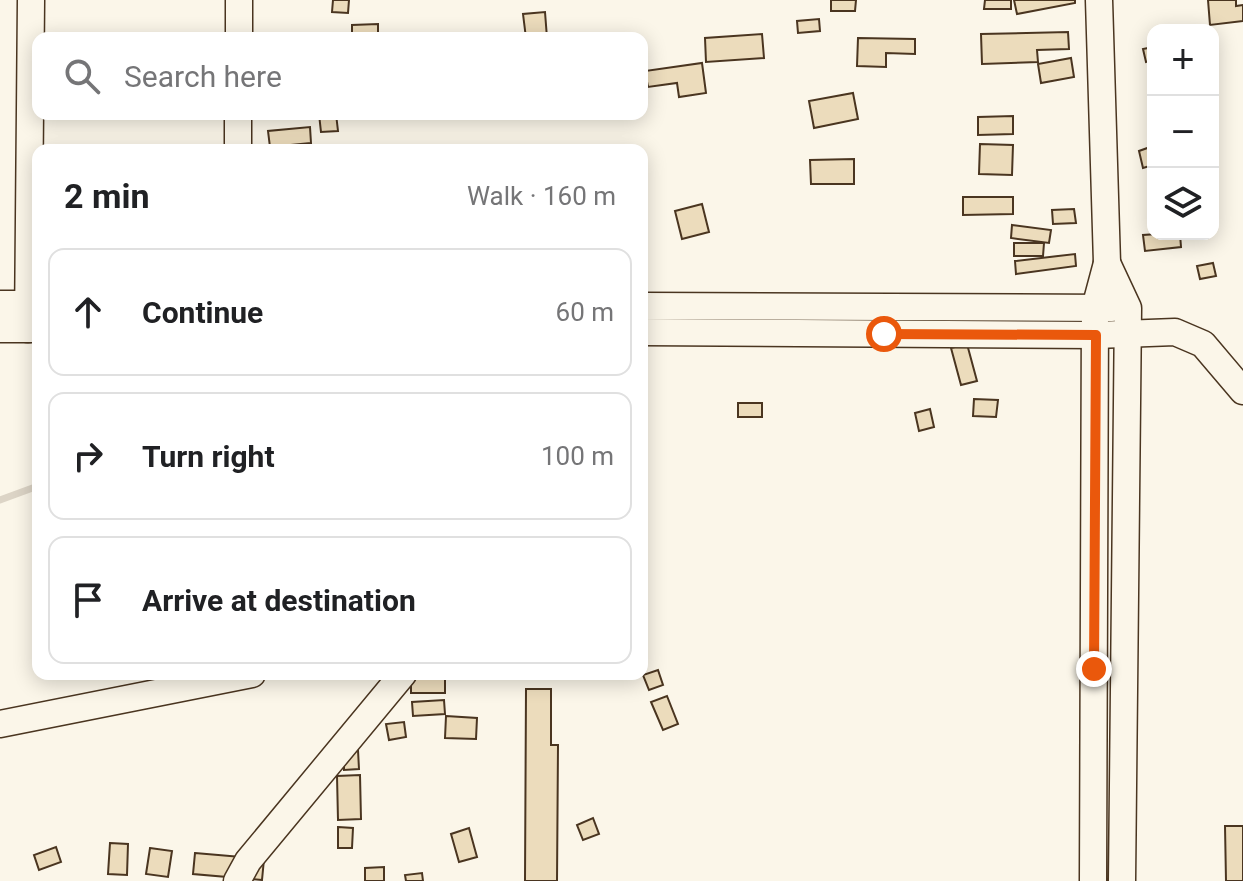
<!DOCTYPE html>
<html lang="en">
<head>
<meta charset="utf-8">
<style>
	body { margin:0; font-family:Roboto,sans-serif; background:#f2f2f2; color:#202124 }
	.controls { position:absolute; right:24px; top:24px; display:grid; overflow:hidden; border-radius:16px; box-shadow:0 4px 20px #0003 }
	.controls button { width:72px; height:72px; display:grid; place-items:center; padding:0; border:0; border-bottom:2px solid #e0e0e0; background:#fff; color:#202124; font:40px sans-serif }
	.stop { position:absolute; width:24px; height:24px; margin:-18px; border:6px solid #ea580c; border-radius:50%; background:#fff }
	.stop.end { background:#ea580c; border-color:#fff; box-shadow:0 2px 8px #0008 }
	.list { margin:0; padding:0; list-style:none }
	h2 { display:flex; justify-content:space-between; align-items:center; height:104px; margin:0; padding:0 32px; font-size:34px }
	h2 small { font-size:26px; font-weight:400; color:#757577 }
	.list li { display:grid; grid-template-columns:52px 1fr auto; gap:24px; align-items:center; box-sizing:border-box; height:128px; margin:0 16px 16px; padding:0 16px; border:2px solid #e0e0e0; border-radius:16px }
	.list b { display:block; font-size:30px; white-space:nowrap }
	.list em { font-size:26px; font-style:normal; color:#757577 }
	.icon { flex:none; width:44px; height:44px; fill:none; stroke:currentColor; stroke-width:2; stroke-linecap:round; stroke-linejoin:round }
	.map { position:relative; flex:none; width:1243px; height:881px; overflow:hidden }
	.search { position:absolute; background:#fff; box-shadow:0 4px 20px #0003; left:32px; top:32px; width:616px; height:88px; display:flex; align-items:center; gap:20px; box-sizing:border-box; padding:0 28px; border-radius:16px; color:#757577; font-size:30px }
	.panel { position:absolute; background:#fff; box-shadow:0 4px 20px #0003; left:32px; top:144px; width:616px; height:536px; border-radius:16px }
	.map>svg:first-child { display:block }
</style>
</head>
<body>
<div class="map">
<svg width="1243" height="881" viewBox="0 0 1243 881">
	<rect width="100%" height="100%" fill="#fbf6e9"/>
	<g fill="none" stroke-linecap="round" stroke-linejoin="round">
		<polyline stroke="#dcd4c6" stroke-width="7" points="0,500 38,486"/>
	</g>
	<g fill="#ecdcbc" stroke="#4a3520" stroke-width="2">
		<polygon points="333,0 349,0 348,13 332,12"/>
		<polygon points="831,0 856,0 855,11 831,11"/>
		<polygon points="985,0 1011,0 1011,9 984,9"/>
		<polygon points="1014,0 1075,0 1075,3 1017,14"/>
		<polygon points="1208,0 1236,0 1236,6 1243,5 1243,21 1210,25"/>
		<polygon points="545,12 547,38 526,38 523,14"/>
		<polygon points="819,19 820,31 798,33 797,21"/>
		<polygon points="378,24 378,38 352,38 352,25"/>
		<polygon points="1068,32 1069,49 1037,50 1038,62 982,64 981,34"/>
		<polygon points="762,34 764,58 706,62 705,38"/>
		<polygon points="858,38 915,39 915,54 886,53 886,67 857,66"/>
		<polygon points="1153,47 1153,60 1146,62 1143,49"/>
		<polygon points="1071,58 1074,77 1041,83 1038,64"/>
		<polygon points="702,63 706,93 679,97 677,83 648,87 645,71"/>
		<polygon points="853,93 858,119 814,128 809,101"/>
		<polygon points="319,114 336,114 338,131 321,132"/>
		<polygon points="1013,116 1013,134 978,135 978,117"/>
		<polygon points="310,127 311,143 270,147 268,131"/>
		<polygon points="980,144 1013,145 1012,175 979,174"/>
		<polygon points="1153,146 1153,165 1143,168 1139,151"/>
		<polygon points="854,159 854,184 811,184 810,160"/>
		<polygon points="963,197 1013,197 1013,214 963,215"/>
		<polygon points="702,204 709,232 682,239 675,211"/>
		<polygon points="1074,209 1076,223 1053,224 1052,210"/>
		<polygon points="1012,225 1051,230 1049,243 1011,238"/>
		<polygon points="1158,234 1180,234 1181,247 1145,251 1143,235"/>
		<polygon points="1014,243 1044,243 1043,256 1014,256"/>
		<polygon points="1075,254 1076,266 1016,274 1015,261"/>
		<polygon points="1213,263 1216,276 1200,279 1197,266"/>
		<polygon points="967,344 977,381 961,385 951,348"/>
		<polygon points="974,399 998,400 996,417 973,416"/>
		<rect x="738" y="403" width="24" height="14"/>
		<polygon points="930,409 934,427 919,431 915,413"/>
		<polygon points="658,670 663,685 649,690 643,675"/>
		<rect x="411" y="674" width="34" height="19"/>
		<polygon points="526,689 551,689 551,745 558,745 557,881 525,881"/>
		<polygon points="667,696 678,724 663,730 651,702"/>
		<polygon points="444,700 445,714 413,716 412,702"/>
		<polygon points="446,716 477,718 476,739 445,738"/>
		<polygon points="404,722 406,737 389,740 386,724"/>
		<polygon points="344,750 358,750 359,769 344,770"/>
		<polygon points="360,775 361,819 338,820 337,776"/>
		<polygon points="593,818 599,834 583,840 577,825"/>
		<polygon points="1225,826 1243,826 1243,881 1226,881"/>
		<polygon points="338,827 353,828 352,848 338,848"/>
		<polygon points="469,828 477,857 459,862 451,834"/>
		<polygon points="110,843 128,844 127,875 108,874"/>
		<polygon points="56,847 61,862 39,870 34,855"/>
		<polygon points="150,848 172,851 168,877 146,874"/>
		<polygon points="195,853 264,859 262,880 193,874"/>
		<polygon points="384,867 384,881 365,881 365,868"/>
		<polygon points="422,873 423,881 406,881 405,875"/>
	</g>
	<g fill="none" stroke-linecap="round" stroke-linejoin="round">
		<defs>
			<g id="minor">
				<polyline points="1099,0 1107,263"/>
				<polyline points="239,38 239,0"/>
				<polyline points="238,150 238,114"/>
				<polyline points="0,304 38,304"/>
				<polyline points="642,306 1112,308"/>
				<polyline points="0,329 38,329"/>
				<polyline points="28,329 31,0"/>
				<polyline points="642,332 1096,335 1175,332 1203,344 1243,391"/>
				<polyline points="0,724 252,674"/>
				<polyline points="237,881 248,861 403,674"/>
				<polyline points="1093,881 1095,308 1107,263 1128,308 1122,881"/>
			</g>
		</defs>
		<use href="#minor" stroke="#4a3520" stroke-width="29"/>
		<use href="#minor" stroke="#fbf6e9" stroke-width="26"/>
	</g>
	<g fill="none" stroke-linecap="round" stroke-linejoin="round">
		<polyline stroke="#ea580c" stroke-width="10" points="884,334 1096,335 1094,669"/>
	</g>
</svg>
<div class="controls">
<button>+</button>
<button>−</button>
<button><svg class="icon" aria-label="layers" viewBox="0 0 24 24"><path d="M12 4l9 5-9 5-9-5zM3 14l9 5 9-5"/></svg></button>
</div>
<div class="stop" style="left:884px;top:334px"></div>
<div class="stop end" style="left:1094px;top:669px"></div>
<div class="search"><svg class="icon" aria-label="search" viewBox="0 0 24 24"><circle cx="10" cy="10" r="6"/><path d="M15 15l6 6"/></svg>Search here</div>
<section class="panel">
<h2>2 min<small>Walk · 160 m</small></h2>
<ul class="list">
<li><svg class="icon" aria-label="ahead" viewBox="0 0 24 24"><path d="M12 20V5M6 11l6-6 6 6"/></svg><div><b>Continue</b></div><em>60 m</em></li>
<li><svg class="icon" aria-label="right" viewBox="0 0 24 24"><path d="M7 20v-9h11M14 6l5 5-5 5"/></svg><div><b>Turn right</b></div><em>100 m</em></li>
<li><svg class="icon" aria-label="arrive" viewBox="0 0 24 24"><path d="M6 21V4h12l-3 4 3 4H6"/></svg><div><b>Arrive at destination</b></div></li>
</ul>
</section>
</div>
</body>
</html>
